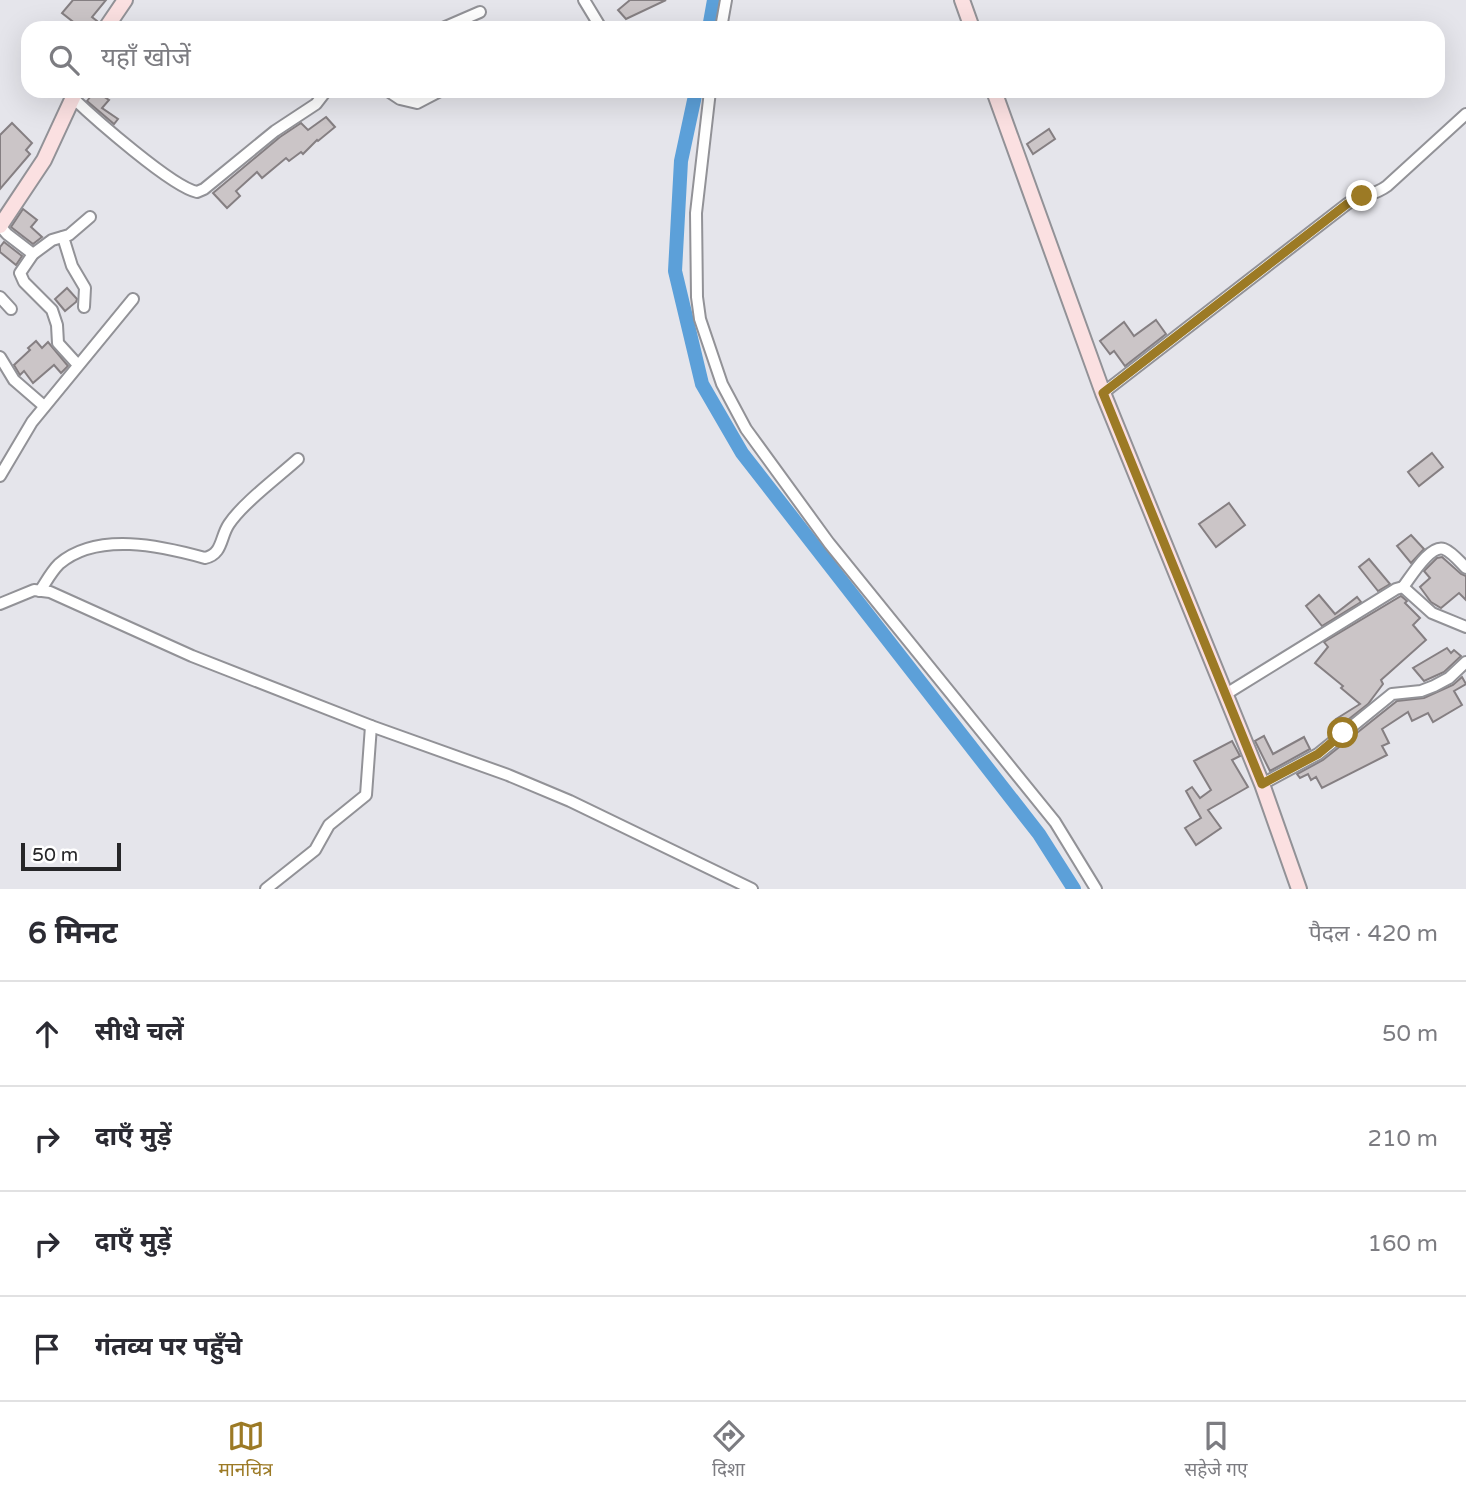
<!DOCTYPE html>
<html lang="hi">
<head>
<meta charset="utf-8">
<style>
	body { margin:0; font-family:"Varela Round","Noto Sans Devanagari",sans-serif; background:#f7f7f7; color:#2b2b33 }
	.scale { position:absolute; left:21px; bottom:18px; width:100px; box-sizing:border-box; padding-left:7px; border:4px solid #262628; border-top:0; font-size:19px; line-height:24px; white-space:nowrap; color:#262628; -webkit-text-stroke:5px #fff; paint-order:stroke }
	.stop { position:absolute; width:21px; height:21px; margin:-16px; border:5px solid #9c7a25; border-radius:50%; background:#fff }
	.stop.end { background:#9c7a25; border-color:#fff; box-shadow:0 2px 7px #0008 }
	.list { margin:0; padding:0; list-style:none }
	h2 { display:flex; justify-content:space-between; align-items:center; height:91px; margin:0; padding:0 28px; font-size:30px }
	h2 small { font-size:23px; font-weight:400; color:#7c7c81 }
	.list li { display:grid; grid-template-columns:46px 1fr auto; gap:21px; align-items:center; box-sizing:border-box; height:105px; padding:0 28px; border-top:2px solid #e1e1e2 }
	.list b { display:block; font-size:26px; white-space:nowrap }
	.list em { font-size:23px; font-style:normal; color:#7c7c81 }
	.icon { flex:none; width:38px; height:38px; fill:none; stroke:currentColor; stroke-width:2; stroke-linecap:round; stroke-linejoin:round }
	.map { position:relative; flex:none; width:1466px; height:889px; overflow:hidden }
	.search { position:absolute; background:#fff; box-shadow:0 7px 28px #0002; left:21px; right:21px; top:21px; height:77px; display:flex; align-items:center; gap:18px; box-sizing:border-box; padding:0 24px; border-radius:21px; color:#7c7c81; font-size:26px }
	.sheet { height:511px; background:#fff }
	nav { display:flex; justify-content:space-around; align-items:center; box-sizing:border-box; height:98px; border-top:2px solid #e1e1e2; background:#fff; font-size:19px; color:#7c7c81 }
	nav a { display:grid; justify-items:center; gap:4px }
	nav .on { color:#9c7a25 }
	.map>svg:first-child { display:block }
</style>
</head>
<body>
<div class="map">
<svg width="1466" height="889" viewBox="0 0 1466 889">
	<rect width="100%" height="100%" fill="#e5e5eb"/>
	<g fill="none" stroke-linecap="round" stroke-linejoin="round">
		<g stroke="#5ca0d9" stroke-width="14">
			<polyline points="709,28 714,0"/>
			<polyline points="696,91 681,161 675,271 702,384 742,453 1039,834 1074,889"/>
		</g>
	</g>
	<g fill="#cbc5c7" stroke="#857f82" stroke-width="2">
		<polygon points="73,0 106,0 92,17 97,21 92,28 81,28 62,13"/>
		<polygon points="630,0 666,0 626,19 618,10"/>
		<polygon points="95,91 109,100 102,108 118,119 114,124 87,101"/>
		<polygon points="326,117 335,127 318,141 317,140 303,154 301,152 289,161 286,158 262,178 257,172 236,191 240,196 227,208 213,193 280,137 301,123 308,130"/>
		<polygon points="12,123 32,143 26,150 30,154 0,189 0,135"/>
		<polygon points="1049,129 1055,139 1033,154 1027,144"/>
		<polygon points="23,209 37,220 31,227 42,237 33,244 11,227"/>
		<polygon points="4,242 22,256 16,265 0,252 0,247"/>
		<polygon points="67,288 77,299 76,302 65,311 55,299"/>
		<polygon points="1156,320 1166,334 1125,366 1114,351 1110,354 1100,341 1124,322 1134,336"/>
		<polygon points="36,341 42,348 48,342 68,366 61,373 54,365 33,383 24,371 20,375 14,365 30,350 28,348"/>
		<polygon points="1432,453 1443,467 1419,486 1408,472"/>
		<polygon points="1229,503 1245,525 1216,547 1199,524"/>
		<polygon points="1411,535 1424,549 1411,563 1397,546"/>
		<polygon points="1442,557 1461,574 1466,576 1466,600 1459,593 1441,608 1431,602 1420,587 1430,578 1424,571 1437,558"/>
		<polygon points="1369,559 1390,584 1378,591 1359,567"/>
		<polygon points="1319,595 1335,614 1357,597 1361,602 1322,626 1306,606"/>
		<polygon points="1401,596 1407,601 1405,603 1420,618 1413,625 1426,640 1381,680 1383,684 1368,704 1340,726 1336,719 1360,704 1341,688 1343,686 1315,663 1328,647 1324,642"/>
		<polygon points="1447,648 1451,653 1454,650 1461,656 1444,672 1424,681 1413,668"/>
		<polygon points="1462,677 1466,684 1454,691 1462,705 1433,722 1428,713 1412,721 1408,712 1382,729 1389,743 1382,746 1387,755 1322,788 1316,777 1311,780 1308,774 1300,778 1297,774 1323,760 1397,701 1424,698 1453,685"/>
		<polygon points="1264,736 1273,754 1304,737 1310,749 1270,771 1255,741"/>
		<polygon points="1232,741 1240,756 1232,760 1248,787 1208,810 1221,828 1196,845 1185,828 1201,818 1186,791 1192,787 1200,798 1211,790 1194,761"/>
	</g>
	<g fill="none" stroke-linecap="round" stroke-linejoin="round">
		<defs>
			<g id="street">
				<polyline points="584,0 601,28"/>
				<polyline points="443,28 480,12"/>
				<polyline points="721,28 726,0"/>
				<polyline points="388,91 400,99 417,103 440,91"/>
				<polyline points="710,91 696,213 697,297 700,319 722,384 746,429 829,543 1055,822 1096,889"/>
				<path d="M73,98C94,118 172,187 197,192L204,189L275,131L316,104L326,91"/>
				<polyline points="0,226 7,234 33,254"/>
				<polyline points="63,237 72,266 85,288 84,307"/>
				<polyline points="0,297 11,309"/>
				<polyline points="0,357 14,380 44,406"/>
				<polyline points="78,365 58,343 57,325 52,310 24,282 20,273 33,254 52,240 69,235 90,217"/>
				<path d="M1103,393L1347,204C1360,195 1374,196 1387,186L1466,114"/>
				<polyline points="0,476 32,422 133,299"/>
				<path d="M1403,587C1411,577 1430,544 1444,549C1452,552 1460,562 1466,568"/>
				<path d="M40,591C46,582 51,572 59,564C97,531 162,546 205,558C223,554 220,537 229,524C243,503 278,477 298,459"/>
				<polyline points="0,604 34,590 50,592 192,656 371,726 508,775 570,801 752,889"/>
				<polyline points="1226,694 1396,589 1403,587 1432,613 1466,627"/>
				<polyline points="1262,784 1318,754 1392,694 1421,691 1434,686 1449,678 1466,662"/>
				<polyline points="266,889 315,850 329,825 366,795 371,726"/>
			</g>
			<g id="secondary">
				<polyline points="962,0 972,28"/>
				<polyline points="106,28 125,0"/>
				<polyline points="994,91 1103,393 1262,784 1299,889"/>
				<polyline points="0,226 44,160 76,91"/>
			</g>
		</defs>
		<use href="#street" stroke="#929297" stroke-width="14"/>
		<use href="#secondary" stroke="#929297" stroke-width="18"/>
		<use href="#street" stroke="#fff" stroke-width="10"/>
		<use href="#secondary" stroke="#fbe0e1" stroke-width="14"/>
	</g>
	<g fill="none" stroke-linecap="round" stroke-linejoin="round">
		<polyline stroke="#9c7a25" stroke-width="9" points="1343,733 1318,754 1262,784 1103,393 1347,204 1362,196"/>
	</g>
</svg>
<div class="scale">50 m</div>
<div class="stop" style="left:1343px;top:733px"></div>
<div class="stop end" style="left:1362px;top:196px"></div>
<div class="search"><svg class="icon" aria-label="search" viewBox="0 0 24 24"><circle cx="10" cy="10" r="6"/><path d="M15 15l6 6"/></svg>यहाँ खोजें</div>
</div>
<section class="sheet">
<h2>6 मिनट<small>पैदल · 420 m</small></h2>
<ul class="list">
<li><svg class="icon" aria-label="ahead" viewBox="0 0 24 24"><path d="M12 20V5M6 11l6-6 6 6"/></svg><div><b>सीधे चलें</b></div><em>50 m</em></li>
<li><svg class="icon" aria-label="right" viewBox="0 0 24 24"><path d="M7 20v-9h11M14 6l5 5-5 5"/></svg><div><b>दाएँ मुड़ें</b></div><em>210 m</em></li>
<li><svg class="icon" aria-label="right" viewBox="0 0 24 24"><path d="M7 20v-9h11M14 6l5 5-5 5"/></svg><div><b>दाएँ मुड़ें</b></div><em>160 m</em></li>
<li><svg class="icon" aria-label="arrive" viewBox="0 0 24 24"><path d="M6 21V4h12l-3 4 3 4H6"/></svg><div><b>गंतव्य पर पहुँचे</b></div></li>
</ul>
</section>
<nav>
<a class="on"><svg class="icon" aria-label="map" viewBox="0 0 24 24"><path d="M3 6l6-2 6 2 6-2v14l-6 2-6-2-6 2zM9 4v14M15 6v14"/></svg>मानचित्र</a>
<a><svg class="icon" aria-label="directions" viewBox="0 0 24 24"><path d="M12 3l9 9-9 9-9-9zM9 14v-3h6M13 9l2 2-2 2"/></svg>दिशा</a>
<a><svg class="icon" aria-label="saved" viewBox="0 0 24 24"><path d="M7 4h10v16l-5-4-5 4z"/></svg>सहेजे गए</a>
</nav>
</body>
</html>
